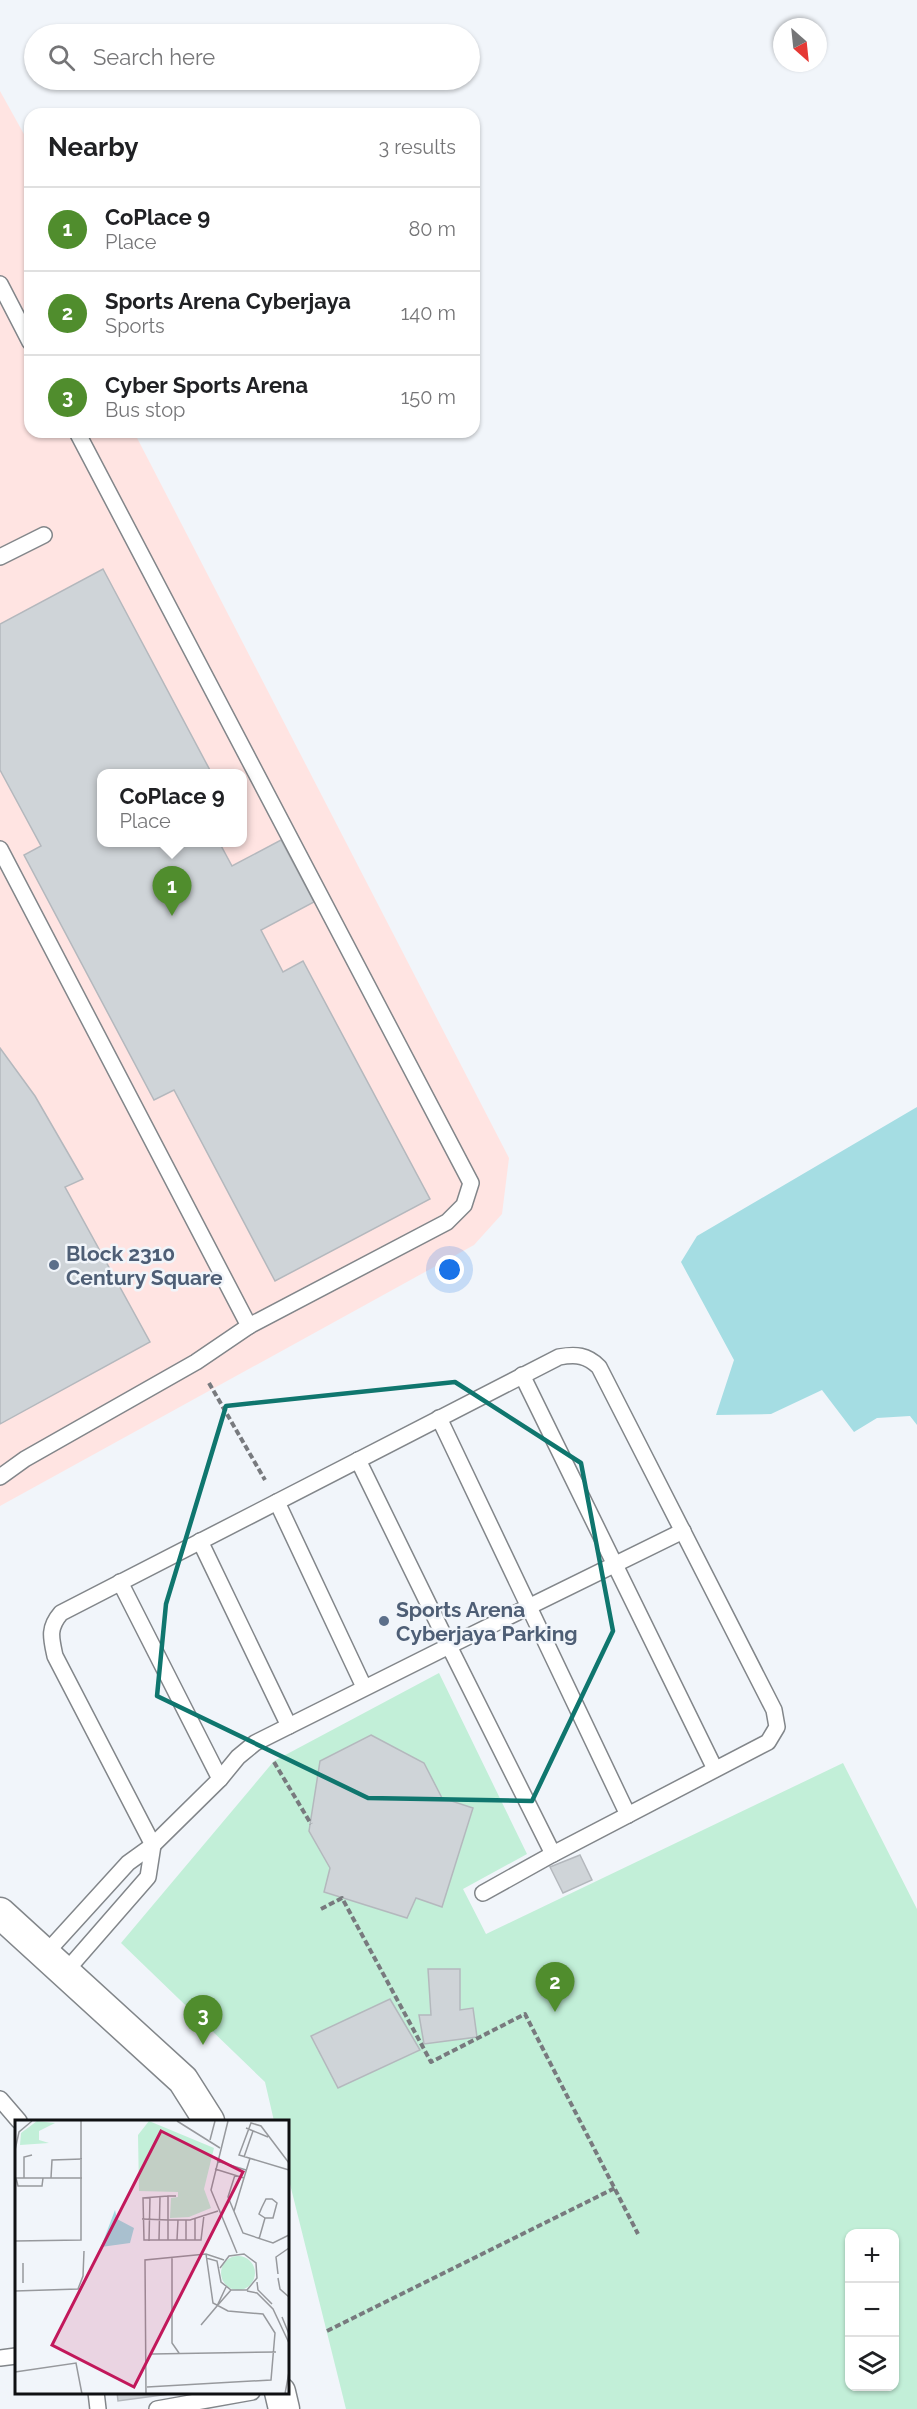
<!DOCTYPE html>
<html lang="en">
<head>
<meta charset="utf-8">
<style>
	body { margin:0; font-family:Raleway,sans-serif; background:#f6f6f6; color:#202124 }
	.controls { position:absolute; right:18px; bottom:18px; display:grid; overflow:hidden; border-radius:12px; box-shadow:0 2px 4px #0004 }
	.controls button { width:54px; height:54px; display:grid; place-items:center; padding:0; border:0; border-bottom:2px solid #e0e0e0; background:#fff; color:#202124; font:30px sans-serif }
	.compass { position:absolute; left:773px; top:18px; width:54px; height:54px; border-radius:50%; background:#fff; box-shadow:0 2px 4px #0004; rotate:153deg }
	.you { position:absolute; left:450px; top:1270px; width:21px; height:21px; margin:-15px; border:4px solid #fff; border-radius:50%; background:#1a73e8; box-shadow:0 0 0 9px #1a73e833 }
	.badge { display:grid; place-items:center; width:39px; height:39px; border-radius:50%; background:#508d2d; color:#fff; font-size:20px; font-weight:700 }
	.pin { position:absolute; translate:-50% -50px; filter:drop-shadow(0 2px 3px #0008) }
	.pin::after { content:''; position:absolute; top:32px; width:21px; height:18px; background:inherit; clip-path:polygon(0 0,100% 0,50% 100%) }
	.popup { position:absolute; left:97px; top:769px; width:150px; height:78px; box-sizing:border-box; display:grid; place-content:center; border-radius:12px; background:#fff; filter:drop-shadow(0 2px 4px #0005); font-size:20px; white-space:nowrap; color:#757577 }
	.popup b { font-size:22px; color:#202124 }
	.popup::after { content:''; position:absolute; left:50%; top:100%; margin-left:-12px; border:12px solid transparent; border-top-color:#fff }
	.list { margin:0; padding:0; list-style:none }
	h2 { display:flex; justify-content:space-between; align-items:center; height:78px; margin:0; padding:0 24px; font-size:26px }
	h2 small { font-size:20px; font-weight:400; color:#757577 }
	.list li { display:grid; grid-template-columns:39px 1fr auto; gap:18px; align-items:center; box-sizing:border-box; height:84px; padding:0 24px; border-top:2px solid #e0e0e0 }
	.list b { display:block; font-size:22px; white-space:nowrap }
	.list p { margin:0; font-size:20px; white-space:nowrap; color:#757577 }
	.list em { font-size:20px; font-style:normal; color:#757577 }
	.icon { flex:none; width:33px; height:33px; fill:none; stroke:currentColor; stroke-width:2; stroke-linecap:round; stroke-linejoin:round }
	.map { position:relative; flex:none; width:917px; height:2409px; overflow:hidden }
	.search { position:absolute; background:#fff; box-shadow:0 2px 4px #0004; left:24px; top:24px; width:456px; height:66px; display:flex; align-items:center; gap:15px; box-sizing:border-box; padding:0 21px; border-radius:33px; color:#757577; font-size:22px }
	.panel { position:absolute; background:#fff; box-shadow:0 2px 4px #0004; left:24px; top:108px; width:456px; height:330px; border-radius:18px }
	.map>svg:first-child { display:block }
</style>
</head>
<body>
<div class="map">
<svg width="917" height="2409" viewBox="0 0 917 2409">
	<rect width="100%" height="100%" fill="#f1f5fa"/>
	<path fill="#ffe4e2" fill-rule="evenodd" d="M0,91L30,145V432H134L509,1158L502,1214L474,1245L0,1506ZM102,774H243V842H102Z"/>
	<path fill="#c2efd8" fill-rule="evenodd" d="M439,1673L527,1854L463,1889L486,1934L843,1763L917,1909V2409H346L288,2176V2121H274L265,2082L121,1943L274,1761ZM850,2234H894V2386H850Z"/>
	<polygon fill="#a5dde3" points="917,1107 917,1425 910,1416 877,1418 854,1432 822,1390 771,1414 716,1415 734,1360 681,1262 697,1236"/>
	<g fill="#cfd4d8" stroke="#b4b8bd" stroke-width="1.5">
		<polygon points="103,569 212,774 102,774 102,842 219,842 232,866 281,840 314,902 261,930 283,972 303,961 430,1199 275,1281 174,1090 154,1100 24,855 41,846 0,770 0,624"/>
		<polygon points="0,1048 35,1096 83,1179 65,1187 150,1342 0,1424"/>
		<polygon points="371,1735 424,1763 442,1798 473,1808 442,1907 416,1898 407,1918 324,1892 330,1868 309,1831 320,1761"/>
		<polygon points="580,1855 592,1880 563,1893 550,1867"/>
		<polygon points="428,1969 460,1969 460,2010 473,2008 477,2037 424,2044 419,2015 431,2015"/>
		<polygon points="390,1999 420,2050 338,2088 311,2036"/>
		<polygon points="117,2392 169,2392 169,2394 118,2401"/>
	</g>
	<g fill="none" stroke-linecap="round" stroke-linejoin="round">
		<defs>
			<g id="service">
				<polyline points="0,284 30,342"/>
				<polyline points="0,557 44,535"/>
				<polyline points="0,849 249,1326"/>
				<polyline points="522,1375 715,1769"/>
				<polyline points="439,1418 628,1815"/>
				<polyline points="358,1460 449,1646 683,1531"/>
				<polyline points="0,1477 25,1459 196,1362 249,1326 447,1222 464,1205 471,1183 77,432"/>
				<polyline points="277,1502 364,1687"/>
				<polyline points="200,1541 289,1726"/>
				<polyline points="120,1582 220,1779"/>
				<polyline points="46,1953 128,1863 153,1845 220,1779 238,1757 255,1743 449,1646 553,1854 483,1893"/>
				<path d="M66,1971L148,1877L153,1845L55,1656C51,1638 48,1628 61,1613L559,1357C576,1354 587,1355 599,1367L774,1710L777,1727L768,1742L553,1854"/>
				<polyline points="0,2099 19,2121"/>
				<polyline points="0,2358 16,2356"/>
				<polyline points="96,2392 98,2409"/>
				<polyline points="157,2409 252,2392"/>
			</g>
			<g id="minor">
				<polyline points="0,1913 183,2080 209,2121"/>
				<polyline points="280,2392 284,2409"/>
			</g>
		</defs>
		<use href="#service" stroke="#82868a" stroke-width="18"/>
		<use href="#minor" stroke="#82868a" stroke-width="33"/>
		<g stroke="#787a7e" stroke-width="4" stroke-dasharray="6 3" stroke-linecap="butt">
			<polyline points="209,1383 265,1480"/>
			<polyline points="274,1762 311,1824"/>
			<polyline points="321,1909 342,1898 431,2062 525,2014 638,2234"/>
			<polyline points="327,2331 615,2188"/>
		</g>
		<use href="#service" stroke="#fff" stroke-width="15"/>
		<use href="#minor" stroke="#fff" stroke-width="30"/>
	</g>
	<path fill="none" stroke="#0f766e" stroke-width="4.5" stroke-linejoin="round" d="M455,1382L581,1463L613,1631L532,1801L368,1798L157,1696L166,1604L226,1406Z"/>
	<g fill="#5c6f8a" stroke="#f1f5fa" stroke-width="2">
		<circle cx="54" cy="1265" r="6"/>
		<circle cx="384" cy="1621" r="6"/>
	</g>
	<g text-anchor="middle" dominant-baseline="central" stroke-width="5" stroke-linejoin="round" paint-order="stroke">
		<g font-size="21" font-weight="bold" fill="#4e5e75" stroke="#f1f5fa" text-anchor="start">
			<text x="66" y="1253">Block 2310<tspan x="66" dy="24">Century Square</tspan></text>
			<text x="396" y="1609">Sports Arena<tspan x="396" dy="24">Cyberjaya Parking</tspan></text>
		</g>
	</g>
	<g transform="translate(15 2120)">
		<rect width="274" height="274" fill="#f1f5fa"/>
		<path d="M22,1L40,3L24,11V20L34,23L5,25L6,13ZM134,1L199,28L189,69L196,88L174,97L155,98L156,78L163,77V72L124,71L123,15ZM206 153a17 17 0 1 1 34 0a17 17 0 1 1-34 0Z" fill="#c2efd8"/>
		<path d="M100,90L102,99L119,108L115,123L86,127Z" fill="#a5dde3"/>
		<path fill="none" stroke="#97999d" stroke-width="1.5" d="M162,1L205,28M213,1L196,70L222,133M231,8L253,17M195,20L200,1M0,30L4,12L17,1M229,37L238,11M202,41L231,50M274,43L246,6L236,3L224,35L274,50M200,49L229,58M220,55L213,77L228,113L258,123L274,115M0,58H67M1,58L3,66H27L28,58M9,58V37L17,35M36,58L37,40L67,39M153,76L128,78L129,120H186L189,95M161,76H153V100H175L203,91M219,91L235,38M180,98V120M127,99L153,100V120M244,119L250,98L244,94L247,87L251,79H257L262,83L258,98H250M144,120L145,77M162,120L163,100M171,120V100M0,121L66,120V1M134,121L135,77M157,137V223L164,233M191,138L202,141L206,162L216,170H232L242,158L241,143L229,134L214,136L205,148M8,143V163M263,154L261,137L274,128M263,158L265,169L274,177M242,162L243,170L257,184M0,171L63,169L68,156L69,131M232,171L242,173L258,189L274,223M202,186L216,170M267,197L274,214M186,205L202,186L211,167M137,234L261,232M0,252L61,243L67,274M132,267L256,260L260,213L248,194L213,191L198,183L191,134M131,274L130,140L191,134L209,140M270,274L274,252"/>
		<path fill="#c2185b" fill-opacity="0.15" stroke="#c2185b" stroke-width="3" d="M146,11L228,52L119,267L37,225Z"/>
		<rect width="274" height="274" fill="none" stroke="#0f1012" stroke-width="3"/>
	</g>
</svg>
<div class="controls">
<button>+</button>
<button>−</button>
<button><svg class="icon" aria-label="layers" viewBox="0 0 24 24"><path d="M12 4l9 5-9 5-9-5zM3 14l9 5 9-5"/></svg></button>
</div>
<svg class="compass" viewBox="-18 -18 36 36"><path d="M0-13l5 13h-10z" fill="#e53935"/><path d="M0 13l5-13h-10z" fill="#757577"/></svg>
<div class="you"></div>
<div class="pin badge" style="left:172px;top:916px">1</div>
<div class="popup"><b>CoPlace 9</b>Place</div>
<div class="pin badge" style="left:555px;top:2012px">2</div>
<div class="pin badge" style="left:203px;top:2045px">3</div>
<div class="search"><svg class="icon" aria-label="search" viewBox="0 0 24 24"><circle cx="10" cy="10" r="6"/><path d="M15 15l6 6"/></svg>Search here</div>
<section class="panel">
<h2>Nearby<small>3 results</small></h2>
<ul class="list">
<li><span class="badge">1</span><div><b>CoPlace 9</b><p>Place</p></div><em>80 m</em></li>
<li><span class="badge">2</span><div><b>Sports Arena Cyberjaya</b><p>Sports</p></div><em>140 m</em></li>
<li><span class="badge">3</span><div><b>Cyber Sports Arena</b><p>Bus stop</p></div><em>150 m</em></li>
</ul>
</section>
</div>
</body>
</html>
